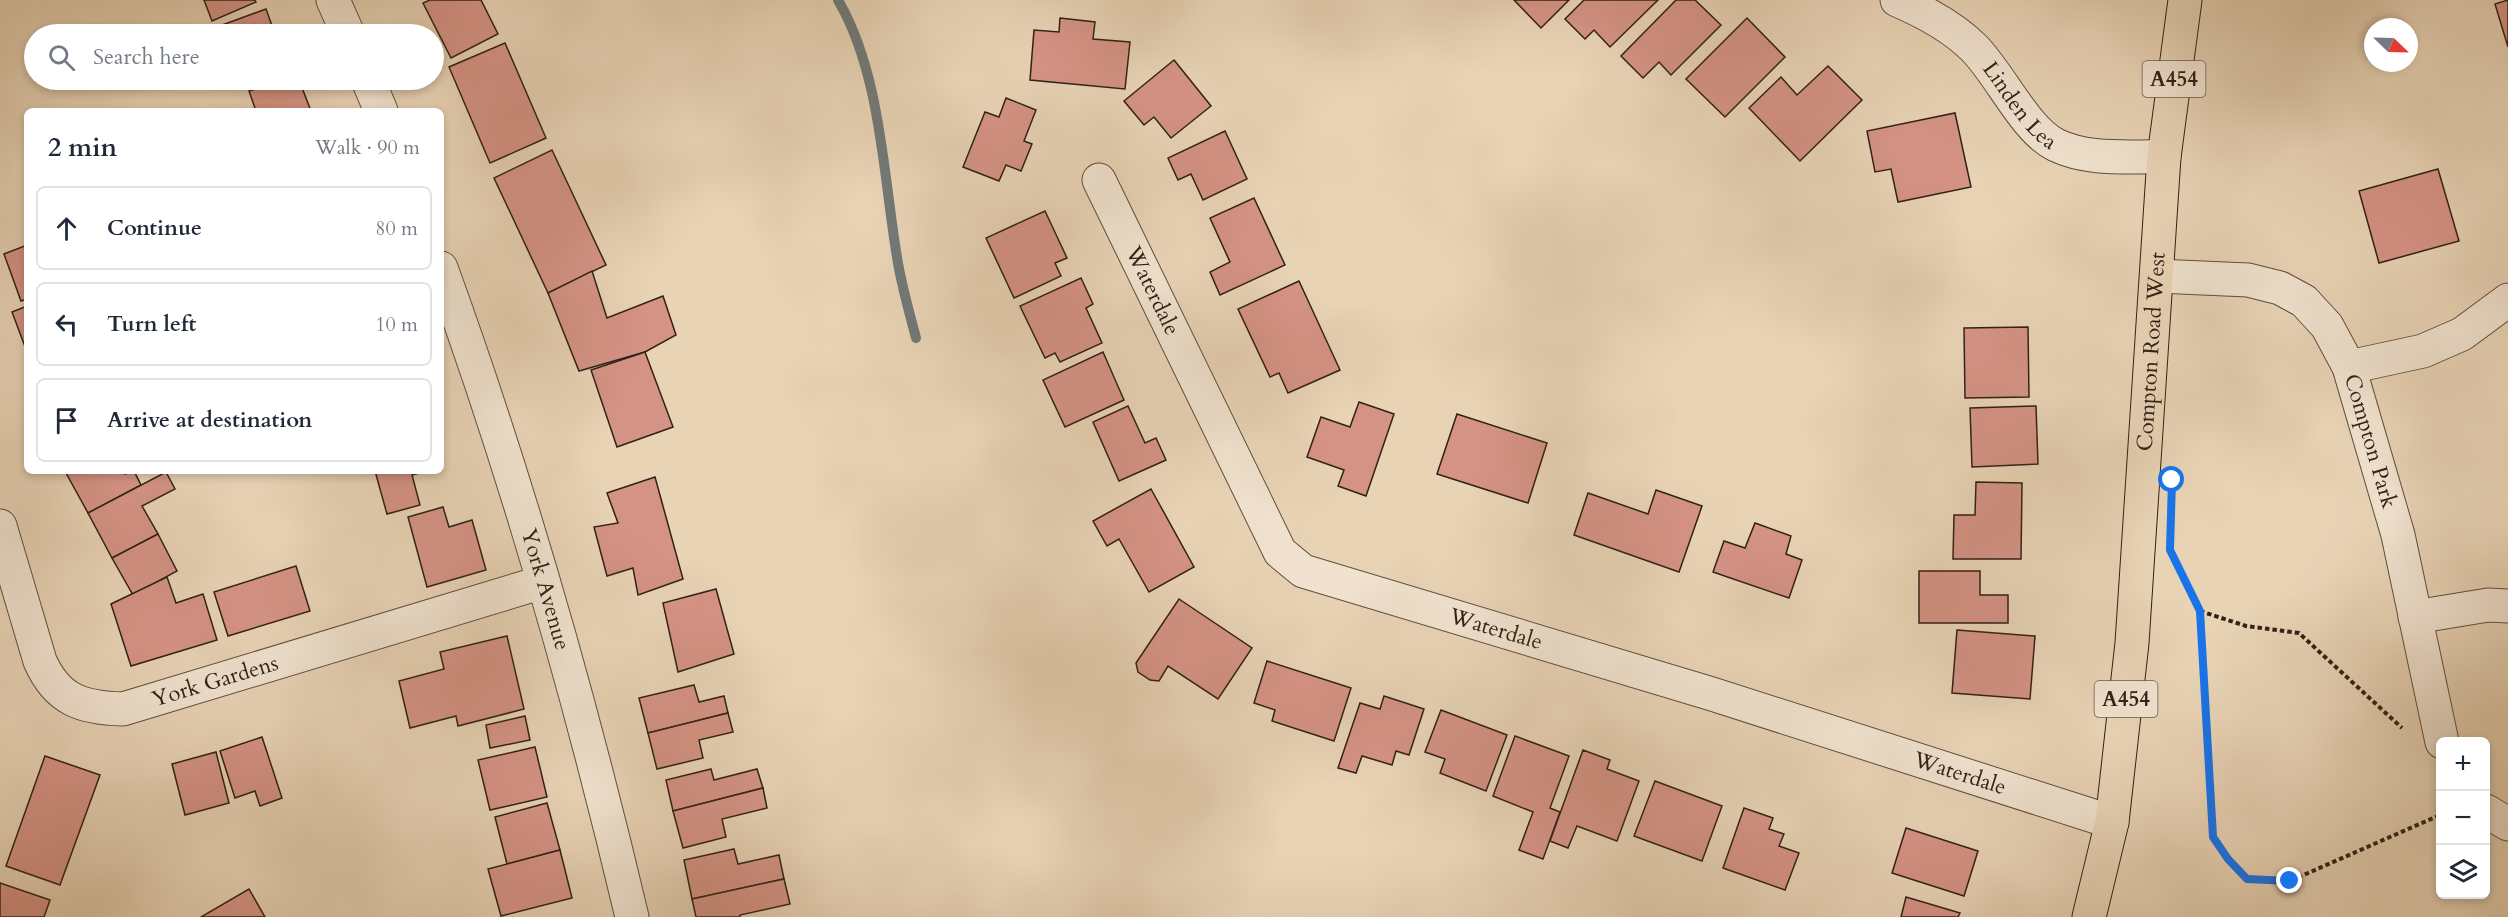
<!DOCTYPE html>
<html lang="en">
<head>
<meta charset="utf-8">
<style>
	body { margin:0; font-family:Cardo,serif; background:#f6f6f7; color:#1f2937 }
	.controls { position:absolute; right:18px; bottom:18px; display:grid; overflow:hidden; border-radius:9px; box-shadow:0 3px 9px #0003 }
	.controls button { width:54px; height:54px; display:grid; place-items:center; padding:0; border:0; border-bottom:2px solid #e0e1e3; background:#fff; color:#1f2937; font:30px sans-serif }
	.compass { position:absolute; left:2364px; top:18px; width:54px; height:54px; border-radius:50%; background:#fff; box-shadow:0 3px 9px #0003; rotate:113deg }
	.stop { position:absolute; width:18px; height:18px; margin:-14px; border:4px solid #1a73e8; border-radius:50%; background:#fff }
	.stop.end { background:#1a73e8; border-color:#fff; box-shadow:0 2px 6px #0008 }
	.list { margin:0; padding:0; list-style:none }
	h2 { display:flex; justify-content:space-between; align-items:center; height:78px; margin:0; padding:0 24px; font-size:26px }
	h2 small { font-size:20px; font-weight:400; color:#747a83 }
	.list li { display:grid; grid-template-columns:39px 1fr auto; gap:18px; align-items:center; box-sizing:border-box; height:84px; margin:0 12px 12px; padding:0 12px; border:2px solid #e0e1e3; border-radius:9px }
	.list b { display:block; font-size:22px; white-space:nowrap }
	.list em { font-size:20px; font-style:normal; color:#747a83 }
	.icon { flex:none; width:33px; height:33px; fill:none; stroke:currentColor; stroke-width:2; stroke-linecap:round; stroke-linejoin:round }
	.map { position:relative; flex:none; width:2508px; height:917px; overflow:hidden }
	.search { position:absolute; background:#fff; box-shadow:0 3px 9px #0003; left:24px; top:24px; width:420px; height:66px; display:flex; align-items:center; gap:15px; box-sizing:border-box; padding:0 21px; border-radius:33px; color:#747a83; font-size:22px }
	.panel { position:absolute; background:#fff; box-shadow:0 3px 9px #0003; left:24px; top:108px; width:420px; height:366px; border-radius:9px }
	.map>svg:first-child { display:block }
</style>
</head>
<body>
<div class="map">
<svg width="2508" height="917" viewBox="0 0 2508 917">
	<rect width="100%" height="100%" fill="#e8d3b5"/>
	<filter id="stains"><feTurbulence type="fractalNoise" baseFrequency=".00333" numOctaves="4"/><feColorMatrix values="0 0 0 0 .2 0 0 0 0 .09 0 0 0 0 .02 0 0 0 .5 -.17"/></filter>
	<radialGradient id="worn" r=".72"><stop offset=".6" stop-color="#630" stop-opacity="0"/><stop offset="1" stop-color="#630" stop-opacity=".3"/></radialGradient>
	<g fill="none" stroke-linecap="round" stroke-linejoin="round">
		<path stroke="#717978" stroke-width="10" d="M838,0C881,74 883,174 897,257C901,284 909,311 916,338"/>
	</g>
	<g fill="#d59385" stroke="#302117" stroke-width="1.5">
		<polygon points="204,0 255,0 256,2 212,21"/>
		<polygon points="430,0 481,0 498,34 451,58 423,3"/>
		<polygon points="1514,0 1569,0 1541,28"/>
		<polygon points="1584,0 1658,0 1610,47 1594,30 1585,39 1565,19"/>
		<polygon points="1676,0 1695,0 1721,25 1671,75 1659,62 1643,78 1621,56"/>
		<polygon points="2508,0 2508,47 2495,4"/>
		<polygon points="266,9 275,34 216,34 214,28"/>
		<polygon points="1060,18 1095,22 1093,39 1130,42 1125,89 1030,80 1034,30 1059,32"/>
		<polygon points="1747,18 1785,57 1725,117 1686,79"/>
		<polygon points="505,43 546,138 490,163 449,67"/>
		<polygon points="1174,60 1211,106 1171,138 1154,117 1144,125 1124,101"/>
		<polygon points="1828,66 1862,100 1800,161 1749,108 1781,77 1797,95"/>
		<polygon points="281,80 299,80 311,111 256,111 249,91"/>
		<polygon points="1006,98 1036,110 1024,141 1032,144 1021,171 1006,165 999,181 963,167 985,112 999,117"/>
		<polygon points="1955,113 1971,187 1898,202 1891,169 1875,172 1867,131"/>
		<polygon points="1225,131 1247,179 1203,200 1191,174 1178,180 1168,158"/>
		<polygon points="552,150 606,265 548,293 494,178"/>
		<polygon points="2438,169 2459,241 2379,263 2359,191"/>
		<polygon points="1254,198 1285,265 1220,295 1210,272 1230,262 1210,218"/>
		<polygon points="1045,211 1067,258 1055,263 1061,276 1014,298 986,238"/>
		<polygon points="27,245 27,299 21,301 4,254"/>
		<polygon points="592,271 607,318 663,296 676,335 645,352 579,371 548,293"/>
		<polygon points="1081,278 1093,304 1086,308 1102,343 1060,362 1055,353 1045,358 1020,306"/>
		<polygon points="1299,281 1340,370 1288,393 1279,373 1270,377 1238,309"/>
		<polygon points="27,306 27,352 12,312"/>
		<polygon points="2028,327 2029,397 1965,398 1964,328"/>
		<polygon points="645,352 673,427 617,447 591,370"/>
		<polygon points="1103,352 1124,400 1065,427 1043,380"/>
		<polygon points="1359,402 1394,414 1366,496 1338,486 1344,470 1307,457 1321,417 1350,427"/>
		<polygon points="1128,406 1145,443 1156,438 1166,460 1119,481 1093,422"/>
		<polygon points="2036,406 2038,464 1972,467 1970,408"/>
		<polygon points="1457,414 1547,443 1528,503 1437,474"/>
		<polygon points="69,471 124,471 125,474 134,471 141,485 88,513 66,473"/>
		<polygon points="375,471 427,471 412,475 420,505 387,514"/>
		<polygon points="166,472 175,489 142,506 158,534 112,558 88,513"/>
		<polygon points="655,477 683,579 638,595 633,568 607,576 594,527 618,523 607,493"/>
		<polygon points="1976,482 2022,483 2021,559 1953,559 1954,515 1975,515"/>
		<polygon points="1151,489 1194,567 1149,592 1119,539 1107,546 1093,521"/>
		<polygon points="1656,490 1702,506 1679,572 1574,535 1588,493 1648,514"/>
		<polygon points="443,507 449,527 472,520 486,570 427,587 408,517"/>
		<polygon points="1755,523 1791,536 1786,554 1802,560 1789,598 1713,572 1724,541 1745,548"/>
		<polygon points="158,534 177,571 133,595 112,558"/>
		<polygon points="296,566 310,611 228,636 214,592"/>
		<polygon points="1919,571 1980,571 1980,595 2008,595 2008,623 1919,623"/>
		<polygon points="167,577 176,603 203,594 217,640 131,666 111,604"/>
		<polygon points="716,589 734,654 678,672 663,603"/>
		<polygon points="1179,599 1252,648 1218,699 1168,666 1159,681 1150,680 1138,672 1136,663"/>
		<polygon points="1957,630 2035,636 2030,699 1952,693"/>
		<polygon points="507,636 524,709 458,726 456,716 410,728 399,681 444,669 440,652"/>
		<polygon points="1267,661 1351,688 1334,741 1272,721 1275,710 1254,703"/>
		<polygon points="694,685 699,702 724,696 728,713 648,733 639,698"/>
		<polygon points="1384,696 1424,709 1409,755 1396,751 1392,765 1362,756 1356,773 1338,768 1360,703 1380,709"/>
		<polygon points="1441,710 1507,735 1486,791 1440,773 1445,759 1425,752"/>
		<polygon points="728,713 733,732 699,740 703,758 657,769 648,733"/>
		<polygon points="525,716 530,740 490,748 486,725"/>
		<polygon points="1515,736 1569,756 1550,808 1560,812 1543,859 1519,850 1533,812 1493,796"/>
		<polygon points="262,737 282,798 260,806 255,791 235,798 220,751"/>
		<polygon points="535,747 547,797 490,810 478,760"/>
		<polygon points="1583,750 1610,760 1607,769 1639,781 1617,841 1577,826 1568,848 1550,841"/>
		<polygon points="216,752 229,803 185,815 172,764"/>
		<polygon points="45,756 100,775 60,885 6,866"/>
		<polygon points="711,769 714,780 757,769 763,788 673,811 666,780"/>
		<polygon points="1655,781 1722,806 1702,861 1634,836"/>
		<polygon points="763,788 767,808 722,819 726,837 683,848 673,811"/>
		<polygon points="547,803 560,850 507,864 495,817"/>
		<polygon points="1744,808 1773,818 1769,829 1784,834 1779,846 1799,853 1785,890 1723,868"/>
		<polygon points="1906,828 1978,851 1964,896 1892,873"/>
		<polygon points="734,849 738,864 779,855 784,879 692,899 684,860"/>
		<polygon points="560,850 572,898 501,916 488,869"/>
		<polygon points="784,879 790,904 740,915 740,917 696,917 692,899"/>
		<polygon points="0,883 50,900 44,917 0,917"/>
		<polygon points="249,889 265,917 201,917"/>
		<polygon points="1906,897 1960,913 1958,917 1901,917"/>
	</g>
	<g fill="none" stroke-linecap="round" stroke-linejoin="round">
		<defs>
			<g id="minor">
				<polyline points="333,0 348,34"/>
				<path id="s1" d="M1897,0C1925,12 1953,27 1974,48C2000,74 2025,130 2056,145C2089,161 2129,156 2164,157"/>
				<polyline points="368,80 381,111"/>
				<path id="s2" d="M1099,180L1280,552L1303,571L1712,694L2112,822"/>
				<path id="s3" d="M441,268C518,480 580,697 632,917"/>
				<path id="s4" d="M2157,276L2248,280L2280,288L2304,301L2327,326L2349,367L2398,535L2442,742"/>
				<polyline points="2349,367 2423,351 2462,334 2508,300"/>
				<path id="s5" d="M0,526L40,661C57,700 82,708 123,709L543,582"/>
				<polyline points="2415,617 2488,605 2508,606"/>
				<polyline points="2486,811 2508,824"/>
			</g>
			<g id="highway">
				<path id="s6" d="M2089,917L2112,822L2132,643L2164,157L2185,0"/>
			</g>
		</defs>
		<use href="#minor" stroke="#5e4e3e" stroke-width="35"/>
		<use href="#highway" stroke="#302117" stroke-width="35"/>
		<g stroke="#302117" stroke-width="4" stroke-dasharray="4.5 3" stroke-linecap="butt">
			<polyline points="2175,559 2200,611 2213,837 2228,859 2247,879 2290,881 2440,815"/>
			<polyline points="2200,611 2246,626 2299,633 2402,728"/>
		</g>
		<use href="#minor" stroke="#f0e2cf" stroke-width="33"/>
		<use href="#highway" stroke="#e8d3b5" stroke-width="33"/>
	</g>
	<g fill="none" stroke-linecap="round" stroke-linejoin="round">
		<polyline stroke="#1a73e8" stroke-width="8" points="2172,480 2170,550 2200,611 2213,837 2228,859 2247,879 2290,881"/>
	</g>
	<g text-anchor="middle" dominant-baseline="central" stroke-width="4.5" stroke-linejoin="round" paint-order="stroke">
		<g fill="#f0e2cf" stroke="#6a5b4e" stroke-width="1.5">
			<rect x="2142.5" y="61" width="63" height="36" rx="4.5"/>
			<rect x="2094.5" y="681" width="63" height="36" rx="4.5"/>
		</g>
		<g font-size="21" font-weight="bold" fill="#302117">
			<text x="2174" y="79">A454</text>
			<text x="2126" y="699">A454</text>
		</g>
		<g font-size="22" fill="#302117" stroke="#f0e2cf">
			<text stroke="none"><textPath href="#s1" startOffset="165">Linden Lea</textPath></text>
			<text stroke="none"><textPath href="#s2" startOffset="123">Waterdale</textPath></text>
			<text stroke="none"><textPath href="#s6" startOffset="570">Compton Road West</textPath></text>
			<text stroke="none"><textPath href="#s4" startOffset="309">Compton Park</textPath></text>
			<text stroke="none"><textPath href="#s3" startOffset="338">York Avenue</textPath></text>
			<text stroke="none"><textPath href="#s2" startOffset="645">Waterdale</textPath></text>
			<text stroke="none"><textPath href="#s5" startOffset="340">York Gardens</textPath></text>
			<text stroke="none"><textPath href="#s2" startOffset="1131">Waterdale</textPath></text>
		</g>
	</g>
	<rect width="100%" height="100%" filter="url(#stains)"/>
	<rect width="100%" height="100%" fill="url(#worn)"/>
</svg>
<div class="controls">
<button>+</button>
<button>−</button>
<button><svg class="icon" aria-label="layers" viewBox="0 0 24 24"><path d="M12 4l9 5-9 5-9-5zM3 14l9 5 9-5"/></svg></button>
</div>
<svg class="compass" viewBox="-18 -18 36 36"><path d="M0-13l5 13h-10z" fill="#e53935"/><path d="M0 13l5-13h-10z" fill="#747a83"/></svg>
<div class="stop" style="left:2172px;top:480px"></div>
<div class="stop end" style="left:2290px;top:881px"></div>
<div class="search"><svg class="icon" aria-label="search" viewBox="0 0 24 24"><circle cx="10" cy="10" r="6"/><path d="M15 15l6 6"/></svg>Search here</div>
<section class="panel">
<h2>2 min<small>Walk · 90 m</small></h2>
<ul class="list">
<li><svg class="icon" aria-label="ahead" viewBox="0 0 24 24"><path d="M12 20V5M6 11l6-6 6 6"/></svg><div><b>Continue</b></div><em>80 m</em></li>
<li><svg class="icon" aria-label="left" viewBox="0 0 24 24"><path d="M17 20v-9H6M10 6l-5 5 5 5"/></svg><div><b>Turn left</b></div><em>10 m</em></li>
<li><svg class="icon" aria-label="arrive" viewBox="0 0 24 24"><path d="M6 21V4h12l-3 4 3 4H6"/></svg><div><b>Arrive at destination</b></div></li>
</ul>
</section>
</div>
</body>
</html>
